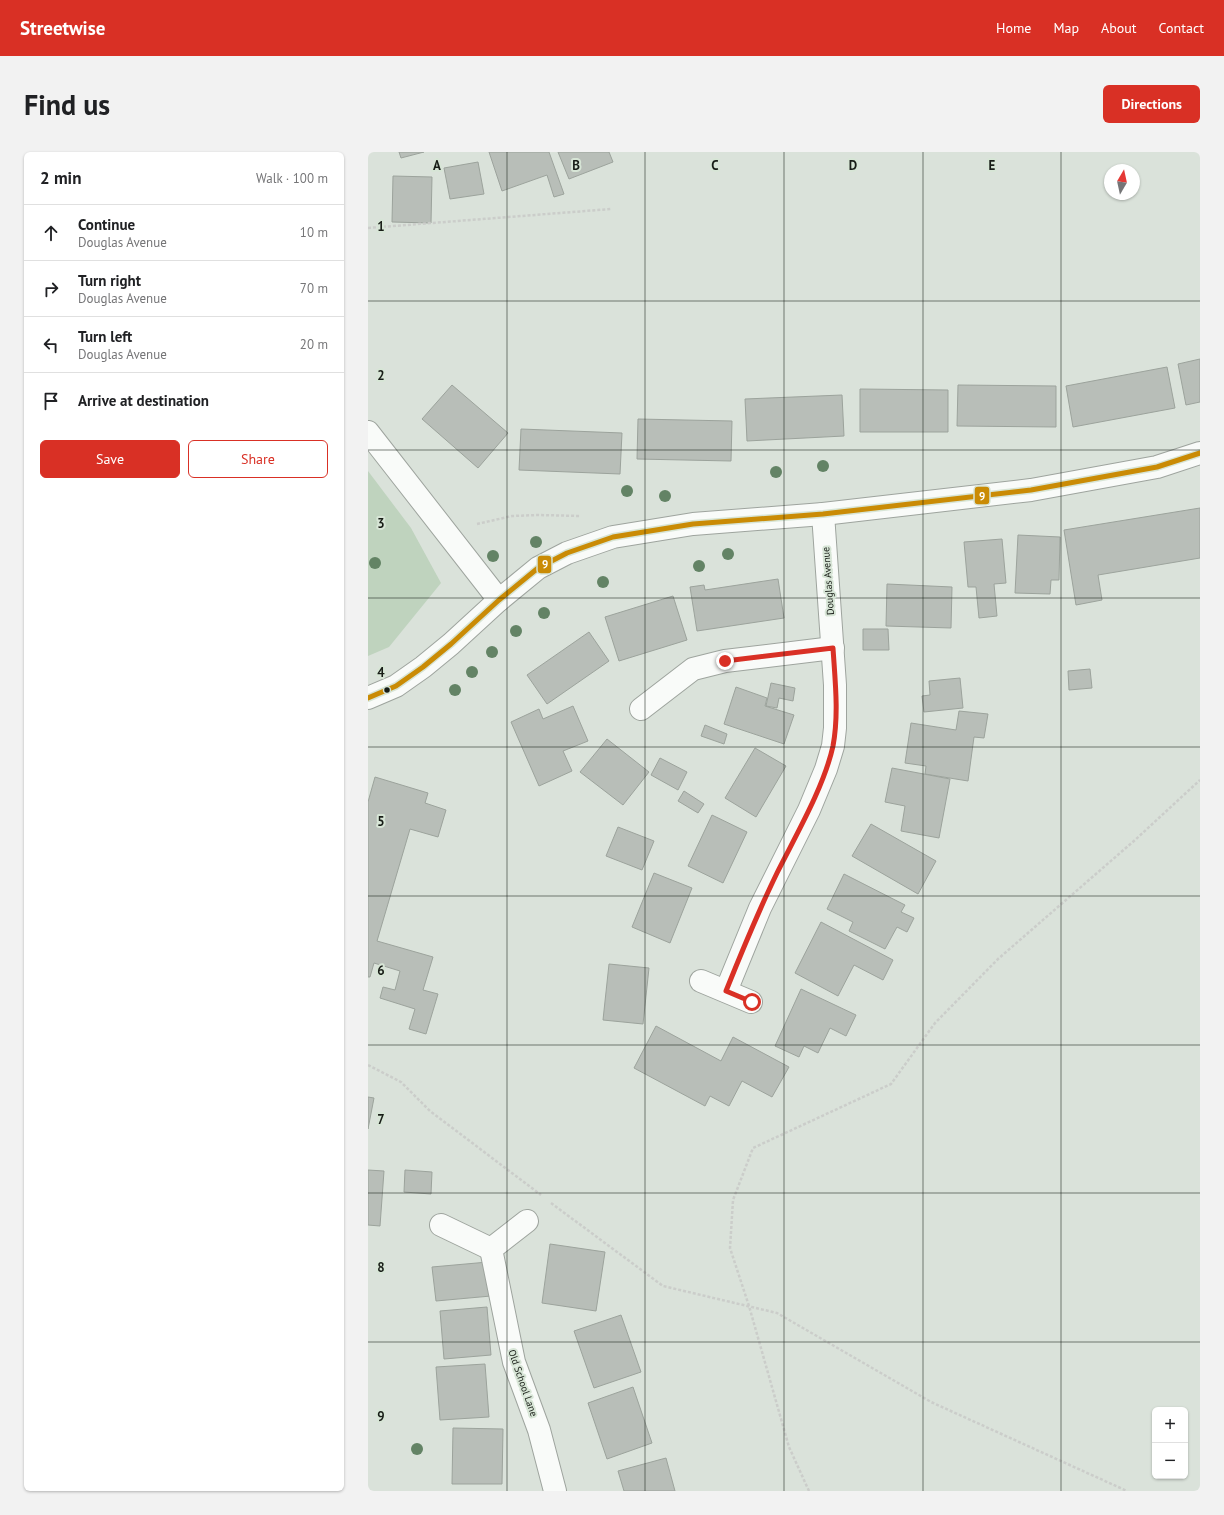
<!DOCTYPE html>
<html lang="en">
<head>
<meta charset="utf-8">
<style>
	body { margin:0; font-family:"PT Sans",sans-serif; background:#f2f2f2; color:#202124 }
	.controls { position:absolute; right:12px; bottom:12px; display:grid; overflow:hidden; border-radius:6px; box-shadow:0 1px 3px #0004 }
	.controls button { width:36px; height:36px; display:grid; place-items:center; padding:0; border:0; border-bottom:1px solid #e0e0e0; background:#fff; color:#202124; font:20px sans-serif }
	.compass { position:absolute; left:736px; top:12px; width:36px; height:36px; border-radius:50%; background:#fff; box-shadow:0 1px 3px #0004; rotate:9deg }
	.stop { position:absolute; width:12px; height:12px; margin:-9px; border:3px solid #d93025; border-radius:50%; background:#fff }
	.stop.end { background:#d93025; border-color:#fff; box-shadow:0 1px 4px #0008 }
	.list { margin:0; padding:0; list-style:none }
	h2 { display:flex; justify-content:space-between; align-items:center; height:52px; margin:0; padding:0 16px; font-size:17px }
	h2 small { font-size:13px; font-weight:400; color:#757577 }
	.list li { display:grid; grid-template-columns:26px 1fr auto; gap:12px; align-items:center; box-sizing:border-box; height:56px; padding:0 16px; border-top:1px solid #e0e0e0 }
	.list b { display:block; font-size:15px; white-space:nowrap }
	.list p { margin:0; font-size:13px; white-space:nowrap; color:#757577 }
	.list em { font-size:13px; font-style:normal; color:#757577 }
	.actions { display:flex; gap:8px; padding:12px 16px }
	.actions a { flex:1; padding:9px 0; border:1px solid #d93025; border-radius:6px; text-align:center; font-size:14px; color:#d93025 }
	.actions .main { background:#d93025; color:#fff }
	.icon { flex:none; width:22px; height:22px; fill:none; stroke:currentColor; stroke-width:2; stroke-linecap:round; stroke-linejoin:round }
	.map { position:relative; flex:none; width:832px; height:1339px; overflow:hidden; border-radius:6px }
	header { display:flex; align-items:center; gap:24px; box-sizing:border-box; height:56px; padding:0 20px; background:#d93025; color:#fff }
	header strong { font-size:19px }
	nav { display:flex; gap:22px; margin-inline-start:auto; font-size:14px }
	.intro { display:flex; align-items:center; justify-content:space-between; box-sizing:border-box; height:96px; padding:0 24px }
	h1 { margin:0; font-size:28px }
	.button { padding:10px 18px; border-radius:6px; background:#d93025; color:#fff; font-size:14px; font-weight:700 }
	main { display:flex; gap:24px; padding:0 24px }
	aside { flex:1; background:#fff; border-radius:6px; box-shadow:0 1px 3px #0004 }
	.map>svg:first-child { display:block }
</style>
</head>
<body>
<header>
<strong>Streetwise</strong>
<nav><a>Home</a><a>Map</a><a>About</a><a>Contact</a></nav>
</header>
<div class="intro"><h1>Find us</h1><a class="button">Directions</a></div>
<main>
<aside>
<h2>2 min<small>Walk · 100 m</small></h2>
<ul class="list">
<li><svg class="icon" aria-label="ahead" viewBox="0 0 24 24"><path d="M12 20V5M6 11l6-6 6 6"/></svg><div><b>Continue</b><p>Douglas Avenue</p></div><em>10 m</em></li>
<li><svg class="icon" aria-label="right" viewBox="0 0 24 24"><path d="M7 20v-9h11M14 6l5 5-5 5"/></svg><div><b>Turn right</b><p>Douglas Avenue</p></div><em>70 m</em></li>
<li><svg class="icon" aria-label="left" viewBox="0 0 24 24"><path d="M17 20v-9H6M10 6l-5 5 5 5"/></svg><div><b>Turn left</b><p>Douglas Avenue</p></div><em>20 m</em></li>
<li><svg class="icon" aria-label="arrive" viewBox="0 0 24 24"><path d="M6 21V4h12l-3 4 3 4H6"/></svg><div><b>Arrive at destination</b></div></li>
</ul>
<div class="actions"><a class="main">Save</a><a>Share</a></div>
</aside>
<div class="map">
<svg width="832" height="1339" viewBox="0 0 832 1339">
	<rect width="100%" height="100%" fill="#dae2da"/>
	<polygon fill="#bfd3be" points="0,319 43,376 73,431 21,495 0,504"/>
	<g fill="#b8beb8" stroke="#9ca39c">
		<polygon points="31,0 56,0 33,6"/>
		<polygon points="121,0 181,0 196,42 186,45 179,23 134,39"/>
		<polygon points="190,0 241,0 245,10 201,27"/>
		<polygon points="110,10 116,42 82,47 76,16"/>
		<polygon points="25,24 64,25 63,71 24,70"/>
		<polygon points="832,207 832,250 818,253 810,212"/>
		<polygon points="799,215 807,256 705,275 698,234"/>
		<polygon points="84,233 140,281 110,316 54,267"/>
		<polygon points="590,233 688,234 688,275 589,274"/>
		<polygon points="492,237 580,238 580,280 492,280"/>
		<polygon points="474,243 476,284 379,289 377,247"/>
		<polygon points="270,267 364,269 363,309 269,307"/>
		<polygon points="153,277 254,281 252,322 151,318"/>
		<polygon points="832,356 832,406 730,423 734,448 708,453 696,378"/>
		<polygon points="650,383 692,385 691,428 683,428 682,442 647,441"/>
		<polygon points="634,387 638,431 626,432 629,464 611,466 608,435 600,435 596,390"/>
		<polygon points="410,427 416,466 329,479 322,435 336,433 337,438"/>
		<polygon points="519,432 584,435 583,476 518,474"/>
		<polygon points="305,444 319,488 251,509 237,465"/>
		<polygon points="495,477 520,477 521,498 495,498"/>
		<polygon points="221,480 241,509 179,552 159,523"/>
		<polygon points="722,517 724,536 701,538 700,519"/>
		<polygon points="592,526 595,556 556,560 554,544 562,543 561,529"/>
		<polygon points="403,531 427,536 425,549 411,546 409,556 398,554"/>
		<polygon points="368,535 399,546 397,554 426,563 416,592 356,572"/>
		<polygon points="205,554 220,589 195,599 204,619 171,634 143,570 171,557 175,567"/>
		<polygon points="591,559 620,562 616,586 606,585 600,629 557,622 558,614 537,611 543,571 588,578"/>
		<polygon points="337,573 359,582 356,592 333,584"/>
		<polygon points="239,587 281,620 255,653 212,620"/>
		<polygon points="387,596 418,614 388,665 357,646"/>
		<polygon points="292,606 319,620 310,638 283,623"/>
		<polygon points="524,616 582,627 571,686 533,679 537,654 517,650"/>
		<polygon points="7,625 60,641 57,651 78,658 70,685 42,677 9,789 65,805 55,838 70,842 58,882 41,877 47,857 12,846 15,835 27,838 32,819 6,811 2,825 0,825 0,650"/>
		<polygon points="316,639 336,652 330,661 310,649"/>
		<polygon points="344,663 379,680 355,731 320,714"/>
		<polygon points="503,672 568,709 550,742 484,704"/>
		<polygon points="250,675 286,689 274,718 238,704"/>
		<polygon points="286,721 324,736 302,791 264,775"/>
		<polygon points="476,722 537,753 533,760 546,766 539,780 529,775 517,797 481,779 485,770 459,757"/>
		<polygon points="453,770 525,808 515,828 486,813 470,844 427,821"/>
		<polygon points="241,812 281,816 275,872 235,868"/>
		<polygon points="433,837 488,863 478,884 462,876 450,901 436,894 431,905 407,894"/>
		<polygon points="288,874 353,909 365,885 421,915 404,945 374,929 361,954 342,944 337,954 266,916"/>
		<polygon points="0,945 6,946 0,977"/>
		<polygon points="0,1018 16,1019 12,1074 0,1073"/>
		<polygon points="37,1018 64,1020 63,1042 36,1040"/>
		<polygon points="182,1092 237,1100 228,1159 174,1151"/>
		<polygon points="120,1110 123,1144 68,1149 64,1115"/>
		<polygon points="119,1155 123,1203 76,1207 72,1159"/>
		<polygon points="253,1163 273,1220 226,1236 206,1179"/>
		<polygon points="117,1212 121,1265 72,1268 68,1215"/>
		<polygon points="265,1235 284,1291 239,1307 220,1251"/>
		<polygon points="85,1276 135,1277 134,1332 84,1332"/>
		<polygon points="298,1306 307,1339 256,1339 250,1319"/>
	</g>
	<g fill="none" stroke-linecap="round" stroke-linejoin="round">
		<defs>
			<g id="street">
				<polyline points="0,280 131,448"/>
				<polyline points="0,546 28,534 55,515 83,492 131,448 170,416 199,401 245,385 325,372 455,362 663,338 789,315 832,301"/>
				<polyline points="273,557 325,517 357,509 465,496"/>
				<polyline points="333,829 383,850"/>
				<polyline points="358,839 392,756 441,658 458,617 465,594 467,576 467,533 455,362"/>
				<polyline points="73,1073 123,1097 159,1069"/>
				<polyline points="123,1097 146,1210 171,1278 187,1339"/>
			</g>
		</defs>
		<use href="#street" stroke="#9ea49e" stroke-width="24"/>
		<g stroke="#cbcdca" stroke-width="2.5" stroke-dasharray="3 2" stroke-linecap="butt">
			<polyline points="0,76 243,57"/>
			<polyline points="109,372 144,364 170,363 213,364"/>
			<polyline points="0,913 33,930 62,959 173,1043"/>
			<polyline points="183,1051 295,1134 409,1161 563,1250 759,1339"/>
			<polyline points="441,1339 421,1295 381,1154 362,1096 365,1048 385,996 523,932 567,871 630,807 767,688 832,628"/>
		</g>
		<use href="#street" stroke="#f9fbf9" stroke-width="22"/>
		<defs>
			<polyline id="bus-1" points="0,546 28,534 55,515 83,492 131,448 170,416 199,401 245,385 325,372 455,362 663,338 789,315 832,301"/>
		</defs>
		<use href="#bus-1" stroke="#d7e5d6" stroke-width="8"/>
		<use href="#bus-1" stroke="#ca8b05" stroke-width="5"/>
	</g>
	<g fill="#638365">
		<circle cx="455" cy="314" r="6"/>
		<circle cx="408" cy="320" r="6"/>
		<circle cx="259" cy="339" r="6"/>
		<circle cx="297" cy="344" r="6"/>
		<circle cx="168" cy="390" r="6"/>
		<circle cx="360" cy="402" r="6"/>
		<circle cx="125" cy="404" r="6"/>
		<circle cx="7" cy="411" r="6"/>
		<circle cx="331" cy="414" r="6"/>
		<circle cx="235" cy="430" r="6"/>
		<circle cx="176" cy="461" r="6"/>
		<circle cx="148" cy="479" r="6"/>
		<circle cx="124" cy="500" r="6"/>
		<circle cx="104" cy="520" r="6"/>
		<circle cx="87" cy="538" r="6"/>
		<circle cx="49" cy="1297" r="6"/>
	</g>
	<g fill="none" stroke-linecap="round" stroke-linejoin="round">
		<path stroke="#d93025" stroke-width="5" d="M357,509L465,496C467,528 471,562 465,594C456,635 428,683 409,721C390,760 374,799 358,839L384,850"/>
	</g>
	<path fill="none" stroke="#181d17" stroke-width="1" stroke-opacity="0.55" d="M139,0V1339M277,0V1339M416,0V1339M555,0V1339M693,0V1339M0,149H832M0,298H832M0,446H832M0,595H832M0,744H832M0,893H832M0,1041H832M0,1190H832"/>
	<circle fill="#181d17" stroke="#d7e5d6" stroke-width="1.5" cx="19" cy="538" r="3.5"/>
	<g text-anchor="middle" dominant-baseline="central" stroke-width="4" stroke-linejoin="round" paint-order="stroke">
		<g font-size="10" fill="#181d17" stroke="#d7e5d6">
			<text transform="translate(460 429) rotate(-94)">Douglas Avenue</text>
			<text transform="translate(155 1231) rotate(71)">Old School Lane</text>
		</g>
	</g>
	<g font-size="13" text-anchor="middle" font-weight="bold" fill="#181d17" stroke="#d7e5d6" stroke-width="4" stroke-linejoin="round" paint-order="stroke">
		<text x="69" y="18">A</text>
		<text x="208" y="18">B</text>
		<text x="347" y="18">C</text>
		<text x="485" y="18">D</text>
		<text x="624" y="18">E</text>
		<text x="13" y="79">1</text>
		<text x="13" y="228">2</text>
		<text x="13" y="376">3</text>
		<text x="13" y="525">4</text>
		<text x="13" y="674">5</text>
		<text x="13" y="823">6</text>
		<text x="13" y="972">7</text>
		<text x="13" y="1120">8</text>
		<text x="13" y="1269">9</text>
	</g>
	<g stroke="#d7e5d6" stroke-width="1.5">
		<rect x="606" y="334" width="16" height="19" rx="4" fill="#ca8b05"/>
		<rect x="169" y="403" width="15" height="19" rx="4" fill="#ca8b05"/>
	</g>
	<g font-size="11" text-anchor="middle" font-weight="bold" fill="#fff">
		<text x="614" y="348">9</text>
		<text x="177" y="416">9</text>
	</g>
</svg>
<div class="controls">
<button>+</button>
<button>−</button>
</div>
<svg class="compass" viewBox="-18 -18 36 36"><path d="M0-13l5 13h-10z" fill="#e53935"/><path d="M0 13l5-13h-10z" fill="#757577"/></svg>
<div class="stop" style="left:384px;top:850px"></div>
<div class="stop end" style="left:357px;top:509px"></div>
</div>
</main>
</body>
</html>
